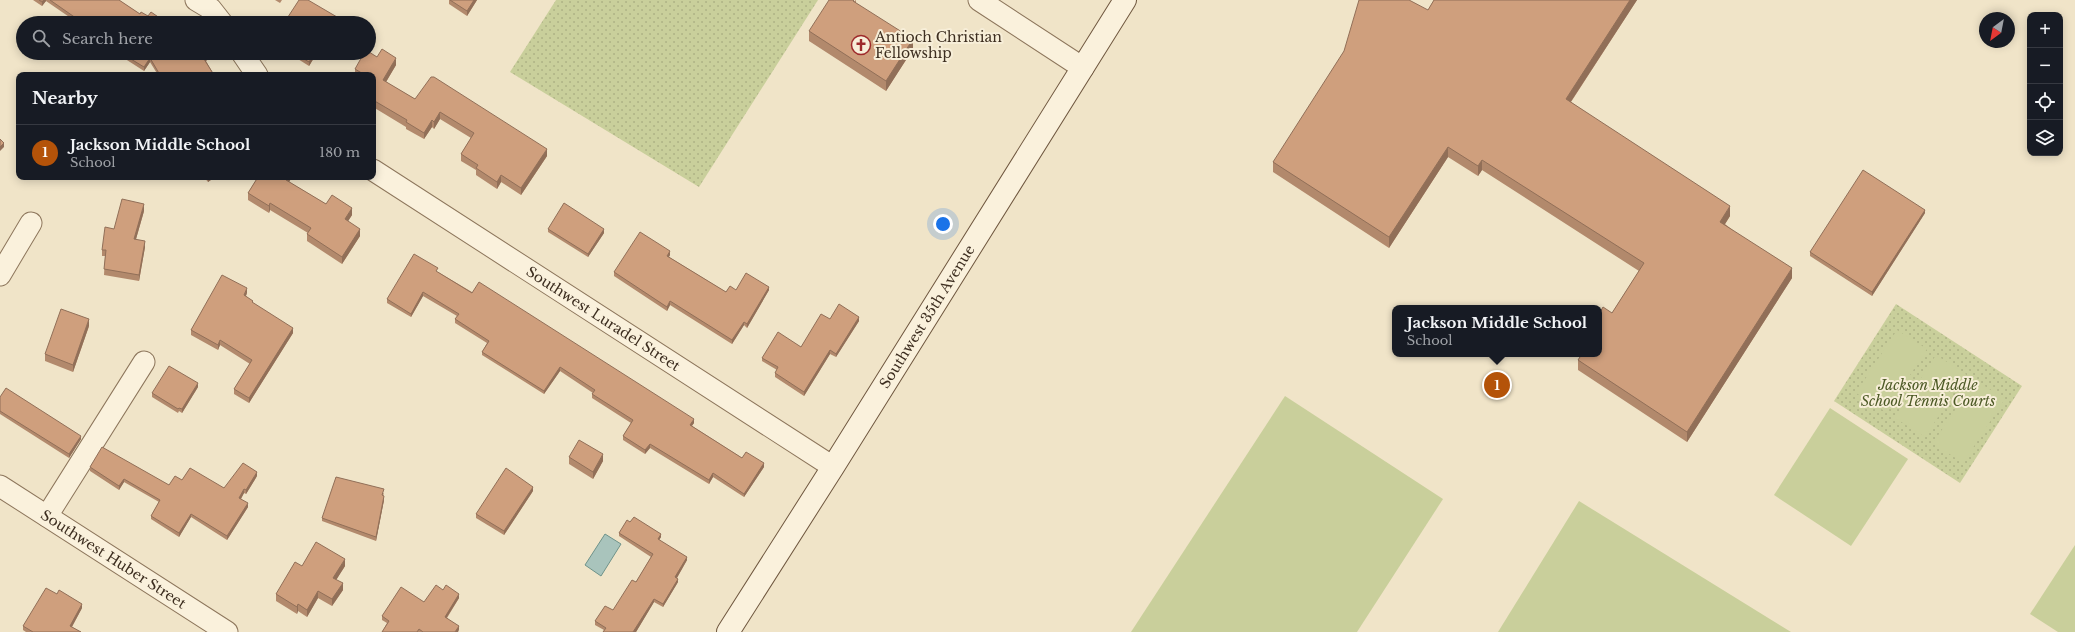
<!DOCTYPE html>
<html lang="en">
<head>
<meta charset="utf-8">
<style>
	body { margin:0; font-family:"Libre Baskerville",serif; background:#242831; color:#f1f3f6 }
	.controls { position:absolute; right:12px; top:12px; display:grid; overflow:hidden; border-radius:8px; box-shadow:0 2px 10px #0003 }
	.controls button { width:36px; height:36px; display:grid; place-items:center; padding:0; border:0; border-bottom:1px solid #363941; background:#171b24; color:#f1f3f6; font:20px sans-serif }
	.compass { position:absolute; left:1979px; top:12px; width:36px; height:36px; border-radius:50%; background:#171b24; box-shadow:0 2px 10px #0003; rotate:212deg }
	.you { position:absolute; left:943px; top:224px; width:14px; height:14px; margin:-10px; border:3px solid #fff; border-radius:50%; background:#1a73e8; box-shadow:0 0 0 6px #1a73e833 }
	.badge { display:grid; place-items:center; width:26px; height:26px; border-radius:50%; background:#b45309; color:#fff; font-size:13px; font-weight:700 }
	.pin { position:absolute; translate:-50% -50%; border:2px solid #fff; box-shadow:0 1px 4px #0006 }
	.popup { position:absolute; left:1392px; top:305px; width:210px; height:52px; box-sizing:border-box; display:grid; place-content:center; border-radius:8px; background:#171b24; filter:drop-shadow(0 1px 3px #0005); font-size:13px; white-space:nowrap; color:#9ea1a6 }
	.popup b { font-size:15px; color:#f1f3f6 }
	.popup::after { content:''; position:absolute; left:50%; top:100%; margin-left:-8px; border:8px solid transparent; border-top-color:#171b24 }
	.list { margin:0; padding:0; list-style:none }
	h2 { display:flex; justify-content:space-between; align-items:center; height:52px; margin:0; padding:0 16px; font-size:17px }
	h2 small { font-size:13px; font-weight:400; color:#9ea1a6 }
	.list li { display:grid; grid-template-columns:26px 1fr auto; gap:12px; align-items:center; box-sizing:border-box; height:56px; padding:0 16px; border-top:1px solid #363941 }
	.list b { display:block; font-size:15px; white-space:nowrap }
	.list p { margin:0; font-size:13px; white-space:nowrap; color:#9ea1a6 }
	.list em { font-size:13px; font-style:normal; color:#9ea1a6 }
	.icon { flex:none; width:22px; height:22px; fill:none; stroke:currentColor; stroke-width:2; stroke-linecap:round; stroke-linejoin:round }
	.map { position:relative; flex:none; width:2075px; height:632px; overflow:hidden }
	.search { position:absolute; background:#171b24; box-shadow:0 2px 10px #0003; left:16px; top:16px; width:360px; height:44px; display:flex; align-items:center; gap:10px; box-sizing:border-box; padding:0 14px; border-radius:22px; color:#9ea1a6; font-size:15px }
	.panel { position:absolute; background:#171b24; box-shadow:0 2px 10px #0003; left:16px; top:72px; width:360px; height:108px; border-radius:8px }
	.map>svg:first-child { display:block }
</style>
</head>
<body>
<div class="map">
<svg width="2075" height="632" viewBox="0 0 2075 632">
	<defs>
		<pattern id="grass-dots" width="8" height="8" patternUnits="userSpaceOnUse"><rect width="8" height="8" fill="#c9cf9b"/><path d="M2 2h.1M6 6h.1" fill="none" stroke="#aeb285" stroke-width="1.8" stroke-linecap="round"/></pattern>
	</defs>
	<rect width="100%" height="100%" fill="#f0e4c8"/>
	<g fill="url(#grass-dots)">
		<polygon points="556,0 818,0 699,187 510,72"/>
		<polygon points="1896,304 2022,386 1960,483 1834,401"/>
	</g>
	<g fill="#c9cf9b">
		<polygon points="1897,330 1927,349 1886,412 1856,393"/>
		<polygon points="1936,355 1966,374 1925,437 1895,418"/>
		<polygon points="1975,380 2005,399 1963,463 1933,443"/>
		<polygon points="1285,396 1443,499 1357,632 1131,632"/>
		<polygon points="1830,408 1908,459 1851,546 1774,495"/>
		<polygon points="1579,501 1791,632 1498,632"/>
		<polygon points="2075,545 2075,632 2058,632 2030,614"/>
	</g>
	<polygon fill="#a9c4bc" stroke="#6f938a" points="605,534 621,544 601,576 585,565"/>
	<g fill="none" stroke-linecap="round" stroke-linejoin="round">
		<defs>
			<g id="street">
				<polyline points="196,0 211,9 222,23"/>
				<polyline points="979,0 1083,68"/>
				<polyline points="242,53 257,75"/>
				<path id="s1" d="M373,170L833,467"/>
				<polyline points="0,275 31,223"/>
				<path id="s2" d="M0,486L227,632"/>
				<polyline points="47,516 144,362"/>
			</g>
			<g id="secondary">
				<path id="s3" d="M728,632L833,467L1125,0"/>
			</g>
		</defs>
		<use href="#street" stroke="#8d765c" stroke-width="23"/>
		<use href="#secondary" stroke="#6f573f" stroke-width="24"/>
		<use href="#street" stroke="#faf1dc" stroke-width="21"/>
		<use href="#secondary" stroke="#faf1dc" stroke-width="22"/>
	</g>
	<g fill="#b2896c">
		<polygon points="33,0 119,0 140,14 167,23 78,23 46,1 42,6"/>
		<polygon points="275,0 282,0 280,3"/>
		<polygon points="449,0 477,0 467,16 449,4"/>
		<polygon points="856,0 856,3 913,49 886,91 809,41 809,31"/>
		<polygon points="1434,0 1637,0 1571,102 1730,216 1725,224 1792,278 1687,442 1578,370 1578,360 1612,313 1639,271 1482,170 1478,176 1448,157 1389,248 1273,172 1273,162 1428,10"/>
		<polygon points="116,53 205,53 207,60 206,61 214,75 158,75 150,62 144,71"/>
		<polygon points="290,53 317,53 309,66 290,54"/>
		<polygon points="377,57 396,65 386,82 415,99 547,156 521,195 501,182 497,189 476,175 476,170 461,161 461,154 471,138 440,119 434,129 432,127 424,139 406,129 406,127 373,107 373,75 355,75 355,69"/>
		<polygon points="204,177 215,177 208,182"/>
		<polygon points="258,177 292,177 289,182 326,204 352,215 348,221 360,236 342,264 307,241 307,234 308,233 270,210 269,213 248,200 248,193"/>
		<polygon points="144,211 136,239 145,247 139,281 104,275 105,256 102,256 102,250 114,229"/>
		<polygon points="1925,213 1872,296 1810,256 1810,252"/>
		<polygon points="548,229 604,233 588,257 548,232"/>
		<polygon points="670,255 669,257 726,292 736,290 769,290 747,328 744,325 732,344 670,305 667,311 614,276 614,272"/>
		<polygon points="438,272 694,423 692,426 742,458 764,467 744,497 713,477 709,484 650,448 645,454 623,440 623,436 631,423 592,398 592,394 593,393 560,371 544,394 482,355 482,352 487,343 455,323 455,319 457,316 423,296 411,317 387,303 387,299"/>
		<polygon points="247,293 246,296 253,303 293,333 249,403 234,394 234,389 250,364 220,345 218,350 191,335 191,330"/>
		<polygon points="830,319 859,321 836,357 830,354 804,396 775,377 775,373 777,370 762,361 762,358 801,347"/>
		<polygon points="89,326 73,372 45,361 45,354"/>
		<polygon points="198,387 182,413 179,411 178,413 152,397 152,393"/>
		<polygon points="0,397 81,439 69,458 0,414"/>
		<polygon points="569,457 603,461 593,479 569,464"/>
		<polygon points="90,467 169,485 182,480 224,488 257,476 246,494 244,493 241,499 248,507 227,540 191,517 179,537 151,519 151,516 159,502 124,482 119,490 90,471"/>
		<polygon points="533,491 504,535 476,518 476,514"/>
		<polygon points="384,493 383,496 384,500 376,541 322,521 322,518"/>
		<polygon points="619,533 661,537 659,540 687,560 677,578 678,582 663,607 654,602 636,632 603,632 604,630 595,625 595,621 613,610 636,582 651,557 619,536"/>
		<polygon points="302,566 345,566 336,580 343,590 332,606 318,598 307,617 298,611 297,614 276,601 276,594"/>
		<polygon points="443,590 459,598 447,618 459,629 458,632 382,632 387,623 382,620 382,616 424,602"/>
		<polygon points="82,608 72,627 81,632 26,632 23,630 23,626"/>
	</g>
	<g fill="#916f58">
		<polygon points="44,0 46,0 46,1 42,6 42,2"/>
		<polygon points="474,0 477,0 467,16 467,11"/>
		<polygon points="1630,0 1637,0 1566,109 1566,99"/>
		<polygon points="337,17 337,21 335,23 333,23"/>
		<polygon points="913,39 913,49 886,91 886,81"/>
		<polygon points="315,53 317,53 309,66 309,62"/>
		<polygon points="207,57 207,60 204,62 204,59"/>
		<polygon points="150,58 150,62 144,71 144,67"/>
		<polygon points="396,58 396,65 383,87 383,80"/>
		<polygon points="440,112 440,119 434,129 434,122"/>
		<polygon points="432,120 432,127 424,139 424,133"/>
		<polygon points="4,143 4,147 0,151 0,147"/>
		<polygon points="1448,147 1448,157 1389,248 1389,237"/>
		<polygon points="547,149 547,156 521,195 521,188"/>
		<polygon points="1482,160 1482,170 1478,176 1478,166"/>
		<polygon points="501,175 501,182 497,189 497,182"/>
		<polygon points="209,177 215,177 208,182 208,178"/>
		<polygon points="288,177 292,177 286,187 286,180"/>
		<polygon points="270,203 270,210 269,213 269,206"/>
		<polygon points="144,204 144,211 134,246 134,239"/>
		<polygon points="1730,206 1730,216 1720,232 1720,222"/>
		<polygon points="352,208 352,215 345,226 345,219"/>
		<polygon points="1925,210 1925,213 1872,296 1872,292"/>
		<polygon points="360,229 360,236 342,264 342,257"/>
		<polygon points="604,229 604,233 588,257 588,254"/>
		<polygon points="145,241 145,247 139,281 139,275"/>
		<polygon points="670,251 670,255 667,260 667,256"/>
		<polygon points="1792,268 1792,278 1687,442 1687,432"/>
		<polygon points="769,287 769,290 747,328 747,324"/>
		<polygon points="247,288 247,293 244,300 244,295"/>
		<polygon points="423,292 423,296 411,317 411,314"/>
		<polygon points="670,301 670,305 667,311 667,307"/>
		<polygon points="859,317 859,321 836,357 836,354"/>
		<polygon points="89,319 89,326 73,372 73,365"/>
		<polygon points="744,322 744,325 732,344 732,340"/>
		<polygon points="293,328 293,333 249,403 249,398"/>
		<polygon points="220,340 220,345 218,350 218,345"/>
		<polygon points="830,350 830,354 804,396 804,392"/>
		<polygon points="560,367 560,371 544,394 544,391"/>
		<polygon points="198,383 198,387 182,413 182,409"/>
		<polygon points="694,419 694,423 690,428 690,425"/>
		<polygon points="81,436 81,439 69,458 69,454"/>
		<polygon points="650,444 650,448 645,454 645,450"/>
		<polygon points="603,454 603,461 593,479 593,472"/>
		<polygon points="764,463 764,467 744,497 744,494"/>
		<polygon points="257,472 257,476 246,494 246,490"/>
		<polygon points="713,473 713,477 709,484 709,480"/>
		<polygon points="124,479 124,482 119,490 119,486"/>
		<polygon points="533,487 533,491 504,535 504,531"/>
		<polygon points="244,489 244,493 239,502 239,498"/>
		<polygon points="384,496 384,500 376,541 376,537"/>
		<polygon points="248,503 248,507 227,540 227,536"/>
		<polygon points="191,514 191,517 179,537 179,533"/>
		<polygon points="661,534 661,537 658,542 658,539"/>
		<polygon points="687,557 687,560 675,581 675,577"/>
		<polygon points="345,559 345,566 333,585 333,578"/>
		<polygon points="678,579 678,582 663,607 663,604"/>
		<polygon points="343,583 343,590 332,606 332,599"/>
		<polygon points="318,591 318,598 307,617 307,610"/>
		<polygon points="459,594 459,598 445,620 445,617"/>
		<polygon points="654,599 654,602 636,632 633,632"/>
		<polygon points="82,604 82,608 70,630 70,626"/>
		<polygon points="298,604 298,611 297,614 297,607"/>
		<polygon points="459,626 459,629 458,632 455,632"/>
	</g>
	<g fill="#cf9f7d" stroke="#916f58">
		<polygon points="39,0 44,0 42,2"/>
		<polygon points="50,0 119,0 140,14 141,12 148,16 151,12 167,23 83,23"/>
		<polygon points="299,0 308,0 337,17 333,23 284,23"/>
		<polygon points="450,0 474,0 467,11"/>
		<polygon points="829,0 854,0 853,1 913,39 886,81 809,31"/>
		<polygon points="1359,0 1409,0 1428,10 1434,0 1630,0 1566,99 1730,206 1720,222 1792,268 1687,432 1578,360 1582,354 1599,354 1599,314 1603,307 1612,313 1644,263 1482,160 1478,166 1448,147 1389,237 1273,162 1344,51"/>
		<polygon points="382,49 396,58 383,80 415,99 431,77 434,77 547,149 521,188 501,175 497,182 476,168 478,165 461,154 474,133 440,112 434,122 432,120 424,133 406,122 407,120 373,100 373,75 365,75 355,69 364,53 369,53 369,52 377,57"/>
		<polygon points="121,53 205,53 207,57 204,59 214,75 160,75 150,58 144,67"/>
		<polygon points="294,53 315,53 309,62"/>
		<polygon points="0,139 4,143 0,147"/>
		<polygon points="1863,170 1925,210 1872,292 1810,252"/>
		<polygon points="258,177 288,177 286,180 326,204 332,195 352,208 345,219 360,229 342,257 307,234 311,228 270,203 269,206 248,193"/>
		<polygon points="122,199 144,204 134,239 145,241 139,275 104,269 106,250 102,250 105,227 114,229"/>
		<polygon points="564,203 604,229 588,254 548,229"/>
		<polygon points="640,232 670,251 667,256 726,292 730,286 736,290 746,273 769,287 747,324 744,322 732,340 670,301 667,307 614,272"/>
		<polygon points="414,254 438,268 436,271 472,293 479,282 694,419 690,425 742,458 746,452 764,463 744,494 713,473 709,480 650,444 645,450 623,436 633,420 592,394 595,390 560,367 544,391 482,352 489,341 455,319 459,314 423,292 411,314 387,299"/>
		<polygon points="222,275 247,288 244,295 253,301 252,302 293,328 249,398 234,389 252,360 220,340 218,345 191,330"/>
		<polygon points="839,304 859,317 836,354 830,350 804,392 775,373 778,367 762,358 778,332 801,347 821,314 830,319"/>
		<polygon points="61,309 89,319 73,365 45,354"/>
		<polygon points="169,366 198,383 182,409 179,408 178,409 152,393"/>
		<polygon points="6,388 81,436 69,454 0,411 0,397"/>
		<polygon points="579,440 603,454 593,472 569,457"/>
		<polygon points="102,447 169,485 175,476 182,480 190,468 224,488 243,463 257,472 246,490 244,489 239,498 248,503 227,536 191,514 179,533 151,516 160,500 124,479 119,486 90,467"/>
		<polygon points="506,468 533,487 504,531 476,514"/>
		<polygon points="336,477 384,489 382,495 384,496 376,537 322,518"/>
		<polygon points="634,517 661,534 658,539 687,557 675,577 678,579 663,604 654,599 633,632 603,632 606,628 595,621 605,606 613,610 632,580 636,582 653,554 619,533 627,520 630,522"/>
		<polygon points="316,542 345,559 333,578 343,583 332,599 318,591 307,610 298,604 297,607 276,594 295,562 302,566"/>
		<polygon points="436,585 443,590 446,585 459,594 445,617 459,626 455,632 423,632 419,629 417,632 382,632 389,621 382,616 401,587 424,602"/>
		<polygon points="46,588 57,594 59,590 82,604 70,626 81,632 33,632 23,626"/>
	</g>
	<defs>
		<symbol id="church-ring" viewBox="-11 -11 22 22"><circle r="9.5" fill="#f7eed8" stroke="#9e2a2b" stroke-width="1.5"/><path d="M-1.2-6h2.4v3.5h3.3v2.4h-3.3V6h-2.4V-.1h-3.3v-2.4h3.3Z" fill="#9e2a2b"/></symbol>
	</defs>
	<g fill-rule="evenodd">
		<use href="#church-ring" x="850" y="34" width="22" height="22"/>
	</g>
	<g text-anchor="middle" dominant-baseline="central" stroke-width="4" stroke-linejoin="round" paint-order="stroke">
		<g font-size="14" fill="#3d2e20" stroke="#f7eed8" text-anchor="start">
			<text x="875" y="37">Antioch Christian<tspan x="875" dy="16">Fellowship</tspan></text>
		</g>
		<g font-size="14" fill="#3d2e20" stroke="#f7eed8">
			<text stroke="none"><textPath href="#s3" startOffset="373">Southwest 35th Avenue</textPath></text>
			<text stroke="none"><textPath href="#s1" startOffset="274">Southwest Luradel Street</textPath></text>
			<text stroke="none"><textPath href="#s2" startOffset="135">Southwest Huber Street</textPath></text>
		</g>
		<g font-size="14" font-style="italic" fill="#4d5a26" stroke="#f7eed8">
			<text x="1928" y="385">Jackson Middle<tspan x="1928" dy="16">School Tennis Courts</tspan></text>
		</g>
	</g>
</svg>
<div class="controls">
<button>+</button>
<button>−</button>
<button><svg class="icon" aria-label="locate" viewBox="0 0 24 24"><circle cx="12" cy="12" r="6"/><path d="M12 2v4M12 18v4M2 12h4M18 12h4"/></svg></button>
<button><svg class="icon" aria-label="layers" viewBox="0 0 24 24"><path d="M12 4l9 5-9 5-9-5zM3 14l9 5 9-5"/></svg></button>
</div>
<svg class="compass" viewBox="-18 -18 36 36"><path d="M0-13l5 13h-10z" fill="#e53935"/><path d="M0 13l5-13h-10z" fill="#9ea1a6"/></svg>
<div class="you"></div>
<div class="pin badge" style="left:1497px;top:385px">1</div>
<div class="popup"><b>Jackson Middle School</b>School</div>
<div class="search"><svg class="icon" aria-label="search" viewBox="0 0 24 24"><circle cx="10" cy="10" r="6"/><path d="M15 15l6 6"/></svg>Search here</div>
<section class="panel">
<h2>Nearby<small></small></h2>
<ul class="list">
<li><span class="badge">1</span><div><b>Jackson Middle School</b><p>School</p></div><em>180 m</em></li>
</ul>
</section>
</div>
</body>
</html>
